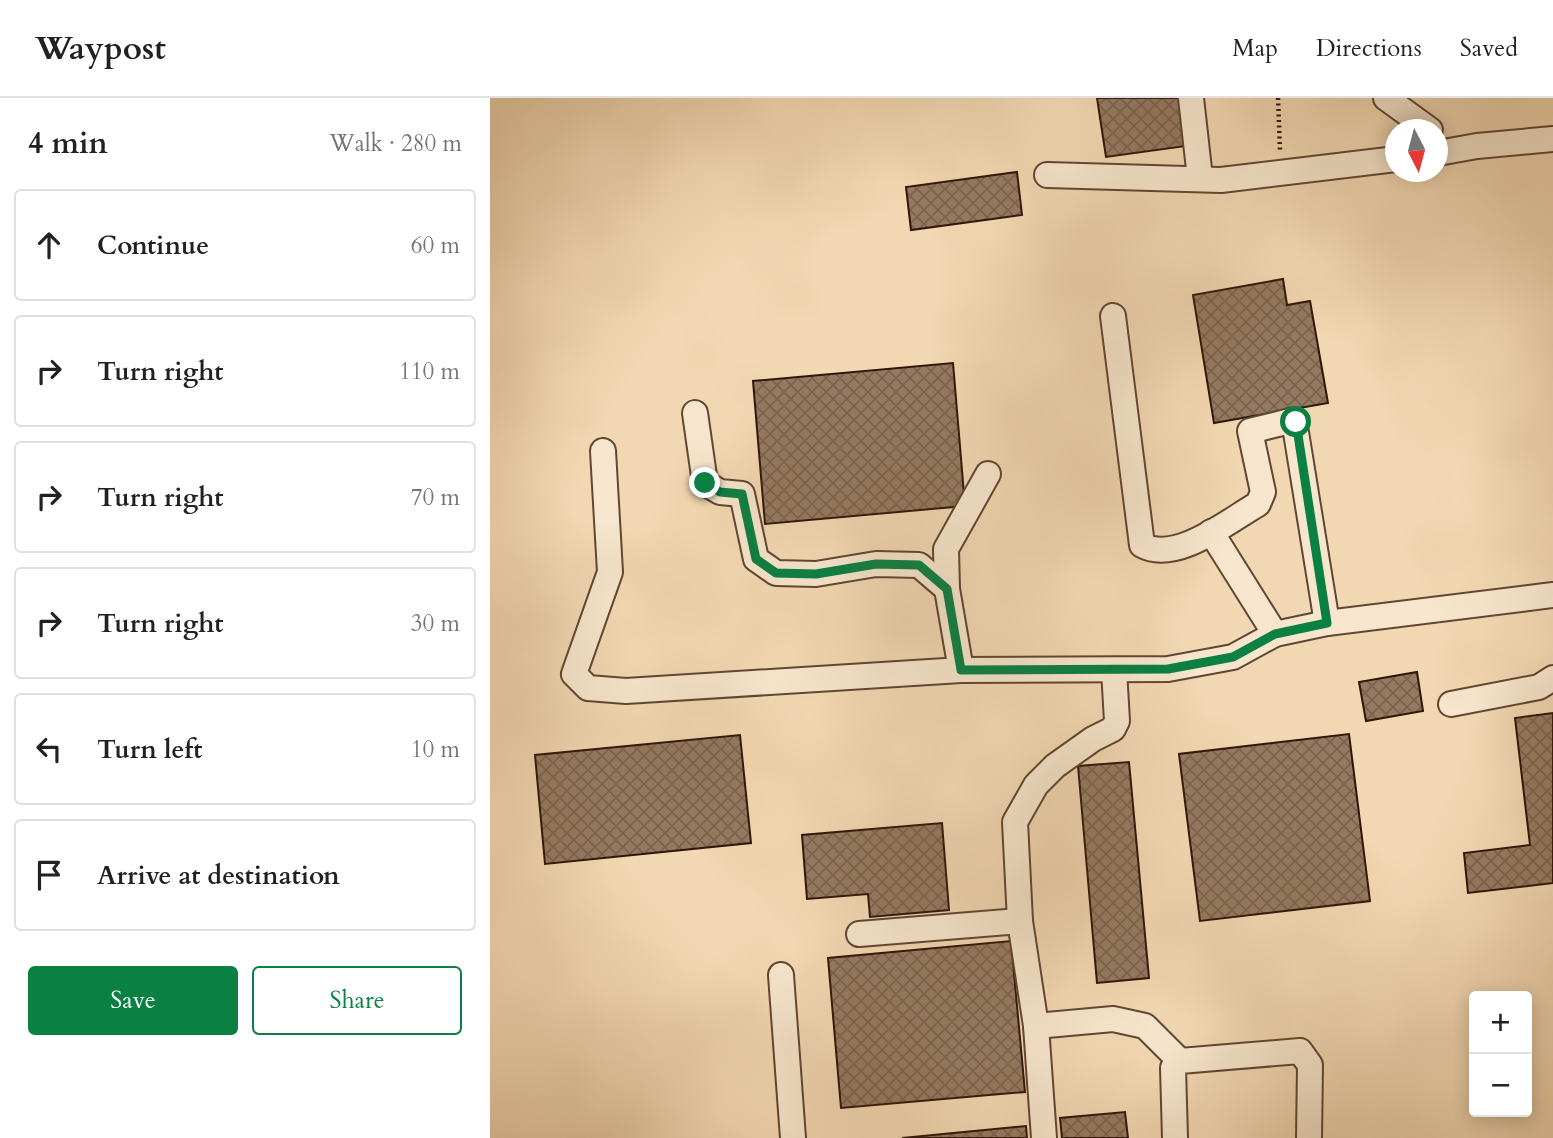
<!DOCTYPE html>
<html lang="en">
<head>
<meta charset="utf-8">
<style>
	body { margin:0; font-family:Cardo,serif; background:#f2f2f2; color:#202124 }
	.controls { position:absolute; right:21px; bottom:21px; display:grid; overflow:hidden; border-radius:7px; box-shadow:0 4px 18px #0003 }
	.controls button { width:63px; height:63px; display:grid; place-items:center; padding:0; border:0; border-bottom:2px solid #e0e0e0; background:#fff; color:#202124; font:35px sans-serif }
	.compass { position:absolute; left:895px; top:21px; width:63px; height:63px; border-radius:50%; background:#fff; box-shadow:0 4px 18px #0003; rotate:174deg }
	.stop { position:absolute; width:21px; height:21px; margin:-16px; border:5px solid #0b8043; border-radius:50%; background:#fff }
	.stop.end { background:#0b8043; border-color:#fff; box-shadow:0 2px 7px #0008 }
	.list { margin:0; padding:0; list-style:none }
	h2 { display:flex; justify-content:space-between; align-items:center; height:91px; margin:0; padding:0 28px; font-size:30px }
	h2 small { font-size:23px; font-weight:400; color:#757577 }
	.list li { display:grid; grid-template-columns:46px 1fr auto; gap:21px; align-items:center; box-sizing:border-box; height:112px; margin:0 14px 14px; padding:0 14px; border:2px solid #e0e0e0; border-radius:7px }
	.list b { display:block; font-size:26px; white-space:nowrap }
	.list em { font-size:23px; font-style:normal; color:#757577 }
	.actions { display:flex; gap:14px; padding:21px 28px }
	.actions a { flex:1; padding:16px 0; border:2px solid #0b8043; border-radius:7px; text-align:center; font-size:24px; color:#0b8043 }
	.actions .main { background:#0b8043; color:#fff }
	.icon { flex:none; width:38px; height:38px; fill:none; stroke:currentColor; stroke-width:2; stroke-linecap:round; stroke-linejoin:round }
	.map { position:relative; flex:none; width:1063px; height:1040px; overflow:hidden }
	header { display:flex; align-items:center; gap:42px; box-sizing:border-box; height:98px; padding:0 35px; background:#fff; border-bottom:2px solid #e0e0e0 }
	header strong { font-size:33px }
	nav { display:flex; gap:38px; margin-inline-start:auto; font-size:24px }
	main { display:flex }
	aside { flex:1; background:#fff }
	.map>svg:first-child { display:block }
</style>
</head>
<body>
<header>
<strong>Waypost</strong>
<nav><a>Map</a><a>Directions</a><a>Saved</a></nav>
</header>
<main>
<aside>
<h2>4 min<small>Walk · 280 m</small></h2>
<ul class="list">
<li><svg class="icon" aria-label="ahead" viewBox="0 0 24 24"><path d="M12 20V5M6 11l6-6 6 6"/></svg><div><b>Continue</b></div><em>60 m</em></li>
<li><svg class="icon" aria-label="right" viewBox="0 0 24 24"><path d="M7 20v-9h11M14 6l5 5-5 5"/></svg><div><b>Turn right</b></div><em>110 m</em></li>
<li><svg class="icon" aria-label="right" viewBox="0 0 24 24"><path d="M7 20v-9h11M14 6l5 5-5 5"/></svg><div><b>Turn right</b></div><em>70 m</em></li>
<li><svg class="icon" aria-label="right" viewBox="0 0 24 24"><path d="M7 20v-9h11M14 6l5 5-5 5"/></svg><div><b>Turn right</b></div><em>30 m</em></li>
<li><svg class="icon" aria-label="left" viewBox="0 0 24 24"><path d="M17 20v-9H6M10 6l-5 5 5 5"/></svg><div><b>Turn left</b></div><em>10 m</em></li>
<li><svg class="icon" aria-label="arrive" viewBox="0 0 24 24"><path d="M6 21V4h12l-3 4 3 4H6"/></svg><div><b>Arrive at destination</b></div></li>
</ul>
<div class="actions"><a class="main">Save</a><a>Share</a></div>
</aside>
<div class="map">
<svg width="1063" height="1040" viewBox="0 0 1063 1040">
	<defs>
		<pattern id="building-cross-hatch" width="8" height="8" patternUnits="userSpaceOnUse" patternTransform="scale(1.75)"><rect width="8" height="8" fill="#957a61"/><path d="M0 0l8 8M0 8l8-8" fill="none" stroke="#7a634e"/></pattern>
	</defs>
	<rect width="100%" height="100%" fill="#f2d8b2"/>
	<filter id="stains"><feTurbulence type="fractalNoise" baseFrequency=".00286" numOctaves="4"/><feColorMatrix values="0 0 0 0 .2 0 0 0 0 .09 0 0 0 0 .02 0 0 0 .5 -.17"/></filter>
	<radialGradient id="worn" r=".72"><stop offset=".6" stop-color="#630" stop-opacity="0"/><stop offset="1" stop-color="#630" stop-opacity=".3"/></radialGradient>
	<g fill="url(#building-cross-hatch)" stroke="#301509" stroke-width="2">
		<polygon points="607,0 689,0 696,48 616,59"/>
		<polygon points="527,74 532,117 421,132 416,89"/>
		<polygon points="793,181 797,207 820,203 838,305 724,325 703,197"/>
		<polygon points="463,265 475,408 275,426 263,283"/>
		<polygon points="927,574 933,613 876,623 869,584"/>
		<polygon points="1063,615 1063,785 978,795 974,755 1040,747 1025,620"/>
		<polygon points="859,636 880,803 710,823 689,656"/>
		<polygon points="250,637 261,745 55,766 45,657"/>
		<polygon points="639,664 659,880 607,885 588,668"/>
		<polygon points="452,725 459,812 380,819 378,796 317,801 312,737"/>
		<polygon points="521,843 535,994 351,1010 338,860"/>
		<polygon points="635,1014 638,1040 572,1040 570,1020"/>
		<polygon points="536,1028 537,1040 412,1040"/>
	</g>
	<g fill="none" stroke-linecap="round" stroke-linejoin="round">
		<defs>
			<g id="minor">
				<polyline points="701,0 710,80"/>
				<polyline points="896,0 940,32"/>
				<polyline points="948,55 987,48 1063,41"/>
				<polyline points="557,77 731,82 906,61"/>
				<path d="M623,218L652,447C686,466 738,423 768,406L773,394L760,333L804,322L837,525"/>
				<polyline points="205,315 215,385 230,394 252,396 266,461 286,475 326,476 386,466 429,467 457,491"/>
				<polyline points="113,353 120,474 84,576 98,590 136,593 471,572 678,571 743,559 785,536 837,525 1063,497"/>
				<polyline points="721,434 785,536"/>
				<polyline points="471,572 457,491 456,451 498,376"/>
				<polyline points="961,606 1049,589 1063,580"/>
				<polyline points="530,823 525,724 546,687 565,668 603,641 623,631 627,623 624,572"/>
				<polyline points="369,836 530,823 546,928 554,1040"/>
				<polyline points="291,877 303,1040"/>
				<polyline points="546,928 623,921 655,928 690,963"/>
				<polyline points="685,1040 683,970 690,963 810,953 820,967 819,1040"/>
			</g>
		</defs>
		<use href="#minor" stroke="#604633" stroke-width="28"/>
		<polyline stroke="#301509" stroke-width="4.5" stroke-dasharray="2 3.5" stroke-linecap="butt" points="788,0 790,52"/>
		<use href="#minor" stroke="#f7e6cd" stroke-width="24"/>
	</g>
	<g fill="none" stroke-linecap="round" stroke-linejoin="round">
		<polyline stroke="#0b8043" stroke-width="9" points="215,385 230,394 252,396 266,461 286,475 326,476 386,466 429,467 457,491 471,572 678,571 743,559 785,536 837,525 806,324"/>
	</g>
	<rect width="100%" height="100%" filter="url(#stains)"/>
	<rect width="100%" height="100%" fill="url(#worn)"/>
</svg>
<div class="controls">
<button>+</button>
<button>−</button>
</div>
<svg class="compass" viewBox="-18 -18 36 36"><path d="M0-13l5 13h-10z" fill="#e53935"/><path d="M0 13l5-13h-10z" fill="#757577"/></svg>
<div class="stop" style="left:806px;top:324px"></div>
<div class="stop end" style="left:215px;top:385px"></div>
</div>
</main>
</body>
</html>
